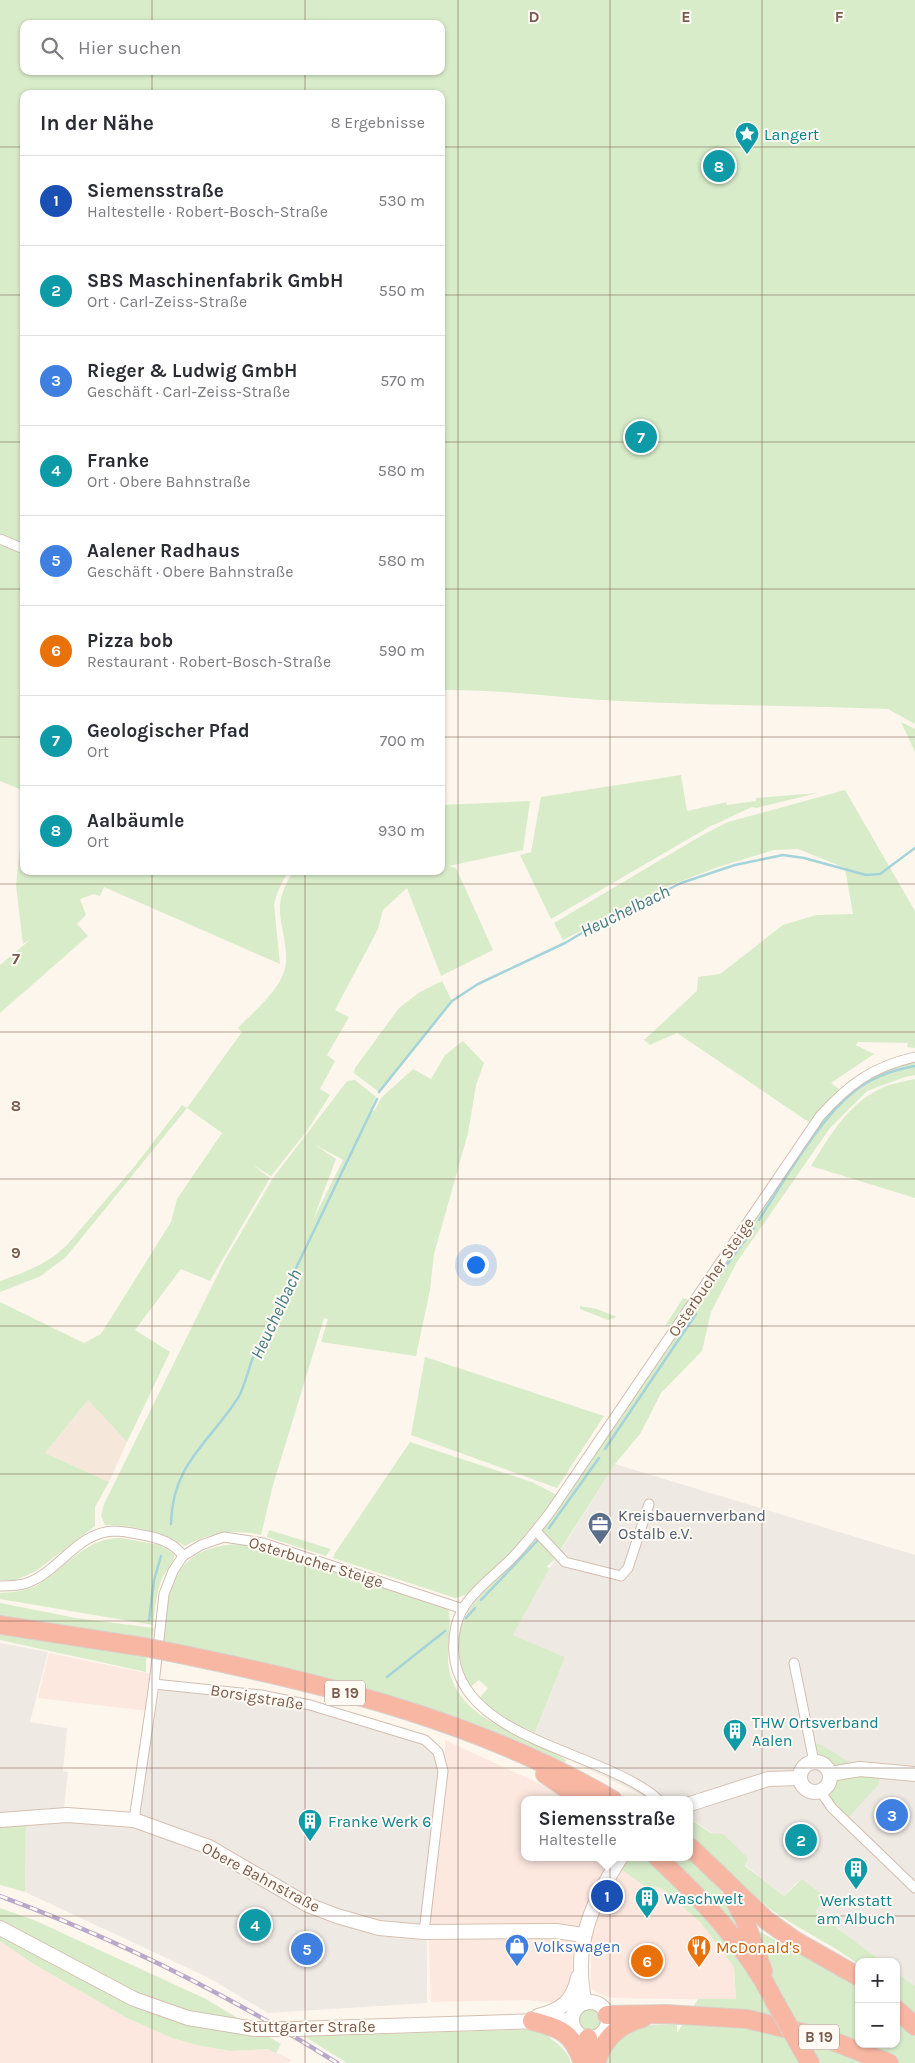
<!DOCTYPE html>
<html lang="de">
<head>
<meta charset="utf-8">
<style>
	body { margin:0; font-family:Karla,sans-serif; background:#f2f2f3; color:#2b2b33 }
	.controls { position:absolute; right:15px; bottom:15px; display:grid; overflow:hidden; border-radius:10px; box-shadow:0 1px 4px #0004 }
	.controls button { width:45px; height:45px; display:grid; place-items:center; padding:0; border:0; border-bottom:1px solid #e1e1e2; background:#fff; color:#2b2b33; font:25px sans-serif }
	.you { position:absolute; left:475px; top:1264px; width:18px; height:18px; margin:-12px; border:4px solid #fff; border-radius:50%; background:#1a73e8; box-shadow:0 0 0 8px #1a73e833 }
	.badge { display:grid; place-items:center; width:32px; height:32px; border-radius:50%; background:#2563eb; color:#fff; font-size:16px; font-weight:700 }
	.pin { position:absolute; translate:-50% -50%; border:2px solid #fff; box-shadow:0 1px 5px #0006 }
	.popup { position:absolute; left:521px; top:1796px; width:172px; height:65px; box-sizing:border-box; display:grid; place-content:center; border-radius:10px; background:#fff; filter:drop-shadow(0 1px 4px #0005); font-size:16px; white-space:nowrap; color:#7c7c81 }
	.popup b { font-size:19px; color:#2b2b33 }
	.popup::after { content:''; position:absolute; left:50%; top:100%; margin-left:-10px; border:10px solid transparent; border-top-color:#fff }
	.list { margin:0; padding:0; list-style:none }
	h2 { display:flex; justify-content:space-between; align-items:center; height:65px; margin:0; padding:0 20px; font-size:21px }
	h2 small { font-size:16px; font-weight:400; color:#7c7c81 }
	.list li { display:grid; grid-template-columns:32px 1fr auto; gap:15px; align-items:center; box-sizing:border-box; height:90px; padding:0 20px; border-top:1px solid #e1e1e2 }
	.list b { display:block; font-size:19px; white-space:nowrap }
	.list p { margin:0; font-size:16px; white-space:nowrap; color:#7c7c81 }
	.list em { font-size:16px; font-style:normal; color:#7c7c81 }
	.icon { flex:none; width:28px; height:28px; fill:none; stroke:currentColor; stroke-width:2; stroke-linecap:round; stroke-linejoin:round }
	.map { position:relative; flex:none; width:915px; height:2063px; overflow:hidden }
	.search { position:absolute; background:#fff; box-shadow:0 1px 4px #0004; left:20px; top:20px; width:425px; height:55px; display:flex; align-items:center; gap:12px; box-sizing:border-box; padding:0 18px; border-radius:10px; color:#7c7c81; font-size:19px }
	.panel { position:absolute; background:#fff; box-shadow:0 1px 4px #0004; left:20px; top:90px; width:425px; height:785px; border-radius:10px }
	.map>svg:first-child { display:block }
</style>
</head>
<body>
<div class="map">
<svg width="915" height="2063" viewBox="0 0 915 2063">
	<rect width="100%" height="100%" fill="#fdf6ec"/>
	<polygon fill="#f5e8da" points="88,1400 127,1442 109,1482 45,1453"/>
	<g fill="#fde8e0">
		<polygon points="49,1653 151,1674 148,1711 38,1698"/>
		<polygon points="445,1740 553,1790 565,1800 524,1800 524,1857 627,1857 645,1886 661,1888 701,1923 734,1967 736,2000 613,1998 597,1993 591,1988 591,1950 573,1948 572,1986 569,1993 555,2003 527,2000 431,2002 428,1926 445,1770"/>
		<polygon points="0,1941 32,1963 125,2017 169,2037 196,2045 230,2051 268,2049 291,2060 288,2063 0,2063"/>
	</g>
	<g fill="#efe9e4">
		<polygon points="615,1464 915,1555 915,1986 896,1972 896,1962 883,1962 815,1912 827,1898 802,1879 796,1883 784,1896 745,1865 748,1858 696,1822 690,1819 690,1800 653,1800 532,1742 565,1657 513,1635 550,1568"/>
		<polygon points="0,1643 48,1652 30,1722 67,1728 63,1771 68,1772 63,1816 135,1822 160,1687 306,1704 423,1743 435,1753 440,1770 420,1927 427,1942 427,2003 268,2013 207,1977 25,1892 26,1822 0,1823"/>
	</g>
	<g fill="#d8ecc9" fill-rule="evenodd">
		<path d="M0,0H915V724L888,709C798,706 708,705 619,701C559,698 501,689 441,690V94H24V546L0,536ZM24,24H441V71H24Z"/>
		<polygon points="0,542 24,552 24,791 0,781"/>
		<polygon points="901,722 915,729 915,752"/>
		<polygon points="681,775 687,811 727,802 726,805 756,801 756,798 818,793 756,808 752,807 709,827 551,919 520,855 531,852 541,797"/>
		<polygon points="845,790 915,911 915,1048 907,1047 908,1043 858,1042 856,1045 874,1054 831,1083 839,1089 810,1123 677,1033 650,1045 644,1040 697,991 698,977 720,974 783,925 816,915 853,914 845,868 798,849 774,850 718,867 671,885 563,940 554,923 699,837 728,822"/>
		<path d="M530,801L523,850L449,866L456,868L493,950L441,976L407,888L383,910L378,929L335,1010L349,1017L327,1055L335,1061L320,1089L330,1095L307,1131L271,1176L253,1165L270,1178L210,1281L181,1269L135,1330L170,1352L127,1442L88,1400L45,1453L109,1482L95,1507V1526L36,1571L16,1580H0V1302L84,1343L101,1334L171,1222L177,1199L222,1133L187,1108L66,1257L41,1276L0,1292V1281C25,1272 48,1264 67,1245L134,1167L182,1105L187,1108L242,1032L238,1028C254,1011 276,994 284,972C291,951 279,928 280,907C280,894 287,882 293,871H441V805Z"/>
		<polygon points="24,813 24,871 288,871 277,893 274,905 280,964 104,887 100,896 94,894 80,899 86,915 77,924 88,936 0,1013 0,965 31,939 23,944 16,885"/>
		<polygon points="442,981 452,1001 379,1092 354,1073 355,1068 399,1008 420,992"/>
		<path d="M463,1041L484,1063L476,1085L468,1133L434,1254L430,1290L416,1356L321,1342L328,1319L324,1318L273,1485L261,1535C232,1529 211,1532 185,1546C160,1531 134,1525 105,1525L101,1516L104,1504L225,1260L273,1178L347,1081L355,1080L376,1097L369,1113L375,1110L381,1098L413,1069L431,1079L445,1055ZM314,1144L343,1160L313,1220L336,1159Z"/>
		<path d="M915,1063V1075L905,1077L867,1091L830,1128L737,1262L711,1312L702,1351L661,1393L640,1434L615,1464L554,1560L546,1567L550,1568L513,1635L565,1657L535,1733L507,1719L479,1699L488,1688L479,1680L469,1688C444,1624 468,1607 511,1565C526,1550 539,1534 552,1518L827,1114C851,1087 879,1069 915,1063Z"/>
		<path d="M915,1079V1198L811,1166C831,1134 849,1102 884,1087C894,1083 905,1081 915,1079Z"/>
		<polygon points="683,1298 689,1300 672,1324 665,1326"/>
		<polygon points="580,1306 597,1309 617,1317 608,1320 580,1309"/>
		<polygon points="425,1357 604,1416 557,1488 411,1435"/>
		<polygon points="410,1442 532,1482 557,1495 517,1545 468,1594 456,1598 446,1595 333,1558 335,1553"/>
		<polygon points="269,1530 331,1549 326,1556 267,1537"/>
		<path d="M121,1538L160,1545L174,1554C175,1563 166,1570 162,1578C156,1593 155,1609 153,1625L0,1599V1593C14,1592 29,1591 41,1583C68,1565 86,1538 121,1538Z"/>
		<path d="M239,1544L277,1553L448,1609C453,1629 445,1649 449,1669C459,1722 527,1735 566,1760L564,1765L317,1676L162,1642C169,1587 173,1547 239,1544Z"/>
		<path d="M0,1603L76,1618L154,1628L151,1640L38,1624C25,1619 14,1619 0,1616Z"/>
		<polygon points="0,1632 146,1657 146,1672 0,1640"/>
		<path d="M811,1741L825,1747L860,1769L879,1770V1784L845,1821L820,1791C830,1786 830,1780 828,1769L820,1762H814Z"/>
		<path d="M690,1819L711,1833L723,1834L748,1858L745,1866L784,1896L802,1879L827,1898L815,1912L883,1962H859V1965C834,1945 800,1930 773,1911C743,1889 720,1859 690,1837Z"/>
		<polygon points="26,1822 25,1892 0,1885 0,1823"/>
		<path d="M627,1857H689L720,1889L734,1918L842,1976L859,1990V2044H896V2021L915,2036V2063H605C620,2025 640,2025 677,2024V2033L698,1999H736L734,1967L701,1923L661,1888L645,1886L619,1868Z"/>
		<polygon points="0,1908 34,1920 206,1999 281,2044 276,2053 268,2049 230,2051 196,2045 169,2037 125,2017 32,1963 0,1941"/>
		<polygon points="896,1972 915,1986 915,2013 896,1996"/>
		<circle cx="590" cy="2020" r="12"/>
		<path d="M542,2029C552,2043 567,2046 571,2063H347L304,2036L369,2031L388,2034Z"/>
	</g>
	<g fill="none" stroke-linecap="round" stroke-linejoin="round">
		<g stroke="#a5d3da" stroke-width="2.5">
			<polyline points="379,1092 452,1001 478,984 565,943 592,927 681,883 735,865 783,855 804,858 866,875 880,874 915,848"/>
			<path d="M759,1220C782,1183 819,1120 852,1093C870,1078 892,1070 915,1066"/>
			<polyline points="703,1297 754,1228"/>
			<polyline points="605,1449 696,1314"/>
			<path d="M171,1524C172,1464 209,1443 238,1398C246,1384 248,1369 254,1355C261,1339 271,1326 276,1310L377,1099"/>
			<polyline points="549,1528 599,1458"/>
			<polyline points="481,1600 538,1540"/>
			<polyline points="466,1618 475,1608"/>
			<polyline points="149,1620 154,1580 161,1556"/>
			<polyline points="387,1677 445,1631"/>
		</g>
		<defs>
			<g id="street">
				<polyline points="0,539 24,549"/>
				<polyline points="536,1531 565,1562 621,1576 628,1568 649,1504"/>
				<path d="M0,1586C8,1586 18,1586 27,1583C59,1572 77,1532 114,1531C125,1531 137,1534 148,1536C162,1539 175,1544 183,1556"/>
				<polyline points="794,1663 814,1762"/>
				<polyline points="154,1684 261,1695 310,1705 425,1740 438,1752 443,1771 424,1932"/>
				<polyline points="820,1791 832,1808 915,1888"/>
				<path d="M659,1800C603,1750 462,1741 454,1654C453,1640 455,1623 462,1610C473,1591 495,1575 510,1560C525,1545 538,1528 551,1511L820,1116C849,1084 872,1067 915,1057"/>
				<polyline points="134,1820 154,1684 164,1594 173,1571 183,1556 201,1545 224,1537 263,1543 463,1609"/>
			</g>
			<g id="secondary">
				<circle cx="815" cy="1777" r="15"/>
				<polyline points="830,1774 860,1769 915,1774"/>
				<polyline points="690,1804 768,1779 800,1778"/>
				<polyline points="0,1820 67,1815 134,1820 209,1847 308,1905 337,1916 379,1928 424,1932 556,1931 583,1935"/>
				<polyline points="0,1928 134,1999 188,2018 255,2029"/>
				<circle cx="590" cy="2020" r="18"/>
				<path d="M585,2003C572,1948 591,1903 621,1857"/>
				<path d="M538,2016C561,2010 573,2002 578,1977"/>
				<polyline points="295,2029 572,2020"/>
			</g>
			<g id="highway">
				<polyline points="0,1625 144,1647"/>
				<path d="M175,1653C326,1684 479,1721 613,1800"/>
				<polyline points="545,1774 583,1800"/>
				<polyline points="690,1847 766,1920 794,1940 859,1977"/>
				<path d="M657,1857C701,1898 748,1947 775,2002"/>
				<polyline points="732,1896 744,1918 763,1971"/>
				<polyline points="896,2009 915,2026"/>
				<polyline points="607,2015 666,2014 747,2019 825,2038 889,2063"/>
				<path d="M532,2021C561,2028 573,2033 583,2063"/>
				<polyline points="588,2038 589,2063"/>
				<polyline points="803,2051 810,2063"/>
				<path d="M596,2063C603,2039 619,2024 643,2018"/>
			</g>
		</defs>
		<use href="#street" stroke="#d1beb0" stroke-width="11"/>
		<use href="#secondary" stroke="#d6c0b0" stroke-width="16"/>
		<use href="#highway" stroke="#dad1cd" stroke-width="20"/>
		<use href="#street" stroke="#fff" stroke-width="9"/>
		<use href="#secondary" stroke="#fff" stroke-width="14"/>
		<use href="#highway" stroke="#f7b7a3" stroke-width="18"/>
		<defs>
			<path id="rail" d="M0,1896C117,1939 231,1996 337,2063"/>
		</defs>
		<use href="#rail" stroke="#b9a8c9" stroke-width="4.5"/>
		<use href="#rail" stroke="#fffaf3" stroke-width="2.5" stroke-dasharray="8" stroke-linecap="butt"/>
		<defs>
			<polyline id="secondary-bridge" points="255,2029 295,2029"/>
			<g id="highway-bridge">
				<polyline points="144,1647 175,1653"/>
				<polyline points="775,2002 803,2051"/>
			</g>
		</defs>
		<use href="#secondary-bridge" stroke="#d6c0b0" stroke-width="16" stroke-linecap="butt"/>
		<use href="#highway-bridge" stroke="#dad1cd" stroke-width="20" stroke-linecap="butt"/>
		<use href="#secondary-bridge" stroke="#fff" stroke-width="14"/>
		<use href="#highway-bridge" stroke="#f7b7a3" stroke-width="18"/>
	</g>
	<path fill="none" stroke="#7a5c4d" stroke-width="1" stroke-opacity="0.55" d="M152,0V24M305,0V24M458,0V2063M610,0V2063M762,0V2063M152,71V94M305,71V94M0,147H24M441,147H915M0,295H24M441,295H915M0,442H24M441,442H915M0,589H24M441,589H915M0,737H24M441,737H915M152,871V2063M305,871V2063M0,884H915M0,1032H915M0,1179H915M0,1326H915M0,1474H915M0,1621H915M0,1768H915M0,1916H915"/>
	<defs>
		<symbol id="sight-pin" viewBox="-11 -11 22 30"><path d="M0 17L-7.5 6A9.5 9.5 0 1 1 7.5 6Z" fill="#0f9aa8" stroke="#fffaf3"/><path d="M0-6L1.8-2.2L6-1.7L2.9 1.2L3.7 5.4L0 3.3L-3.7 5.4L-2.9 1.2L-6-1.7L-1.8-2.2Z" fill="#fff"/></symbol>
		<symbol id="office-pin" viewBox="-11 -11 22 30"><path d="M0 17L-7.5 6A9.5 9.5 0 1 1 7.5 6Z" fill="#5c6f8a" stroke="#fffaf3"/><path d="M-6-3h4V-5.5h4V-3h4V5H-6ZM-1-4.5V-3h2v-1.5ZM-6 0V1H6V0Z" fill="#fff"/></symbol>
		<symbol id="building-pin" viewBox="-11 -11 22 30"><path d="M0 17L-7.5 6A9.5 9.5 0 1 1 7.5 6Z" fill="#0f9aa8" stroke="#fffaf3"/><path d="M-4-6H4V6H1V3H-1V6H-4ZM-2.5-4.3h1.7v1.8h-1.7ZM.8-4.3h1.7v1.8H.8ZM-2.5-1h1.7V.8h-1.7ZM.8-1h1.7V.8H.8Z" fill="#fff"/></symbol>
		<symbol id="shop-pin" viewBox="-11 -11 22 30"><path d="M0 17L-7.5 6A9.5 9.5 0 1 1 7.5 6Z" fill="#3f7fe0" stroke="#fffaf3"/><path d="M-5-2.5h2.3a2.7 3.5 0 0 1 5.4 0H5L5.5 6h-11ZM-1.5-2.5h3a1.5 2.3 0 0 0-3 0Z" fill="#fff"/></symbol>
		<symbol id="restaurant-pin" viewBox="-11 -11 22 30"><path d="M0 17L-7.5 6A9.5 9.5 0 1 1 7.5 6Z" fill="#e8710a" stroke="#fffaf3"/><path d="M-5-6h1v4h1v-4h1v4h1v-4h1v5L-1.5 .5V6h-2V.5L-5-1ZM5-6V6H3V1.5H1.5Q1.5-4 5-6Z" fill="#fff"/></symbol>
	</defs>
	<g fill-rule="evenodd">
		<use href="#sight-pin" x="733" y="120" width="28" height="38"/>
		<use href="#office-pin" x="586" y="1510" width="28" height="38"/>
		<use href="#building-pin" x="721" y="1717" width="28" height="38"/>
		<use href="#building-pin" x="296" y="1807" width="28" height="38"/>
		<use href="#building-pin" x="842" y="1855" width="28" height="38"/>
		<use href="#building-pin" x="633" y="1884" width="28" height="38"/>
		<use href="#shop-pin" x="503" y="1932" width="28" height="38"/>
		<use href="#restaurant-pin" x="685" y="1933" width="28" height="38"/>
	</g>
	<g text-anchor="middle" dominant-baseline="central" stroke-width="4" stroke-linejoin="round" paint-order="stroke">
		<g fill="#fffaf3" stroke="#a28b7f" stroke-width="1">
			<rect x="325" y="1680.5" width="40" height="25" rx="4"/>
			<rect x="799" y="2024.5" width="40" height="25" rx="4"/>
		</g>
		<g font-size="15" font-weight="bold" fill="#7a5c4d">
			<text x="345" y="1693">B 19</text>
			<text x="819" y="2037">B 19</text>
		</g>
		<g font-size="16" fill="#0d838f" stroke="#fffaf3" text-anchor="start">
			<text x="764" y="134">Langert</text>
			<text x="752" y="1722">THW Ortsverband<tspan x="752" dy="18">Aalen</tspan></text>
			<text x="328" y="1821">Franke Werk 6</text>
			<text x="664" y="1898">Waschwelt</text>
			<text x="856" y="1900" text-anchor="middle">Werkstatt<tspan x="856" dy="18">am Albuch</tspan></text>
		</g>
		<g font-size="16" fill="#7a5c4d" stroke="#fffaf3">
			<text transform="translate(711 1277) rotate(-56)">Osterbucher Steige</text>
			<text transform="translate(316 1562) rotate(17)">Osterbucher Steige</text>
			<text transform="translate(257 1697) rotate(9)">Borsigstraße</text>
			<text transform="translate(261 1877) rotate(28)">Obere Bahnstraße</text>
			<text x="309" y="2026">Stuttgarter Straße</text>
		</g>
		<g font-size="16" fill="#4e5e75" stroke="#fffaf3" text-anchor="start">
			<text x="618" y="1515">Kreisbauernverband<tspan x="618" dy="18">Ostalb e.V.</tspan></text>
		</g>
		<g font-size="16" fill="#366cbe" stroke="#fffaf3" text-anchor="start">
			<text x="534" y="1946">Volkswagen</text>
		</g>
		<g font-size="16" fill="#c56008" stroke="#fffaf3" text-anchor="start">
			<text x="716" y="1947">McDonald's</text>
		</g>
		<g font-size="18" font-style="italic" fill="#437c86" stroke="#fffaf3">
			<text transform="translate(625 911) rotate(-26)">Heuchelbach</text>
			<text transform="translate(276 1314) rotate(-65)">Heuchelbach</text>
		</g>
	</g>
	<g font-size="16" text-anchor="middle" font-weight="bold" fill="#7a5c4d" stroke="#fffaf3" stroke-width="4" stroke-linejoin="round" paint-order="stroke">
		<text x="534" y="22">D</text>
		<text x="686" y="22">E</text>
		<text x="839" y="22">F</text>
		<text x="16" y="964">7</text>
		<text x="16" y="1111">8</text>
		<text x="16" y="1258">9</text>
	</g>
</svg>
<div class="controls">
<button>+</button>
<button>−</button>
</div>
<div class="you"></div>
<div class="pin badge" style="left:607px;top:1896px;background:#1a4fb4">1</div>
<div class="popup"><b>Siemensstraße</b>Haltestelle</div>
<div class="pin badge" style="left:801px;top:1840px;background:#0f9aa8">2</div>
<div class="pin badge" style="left:892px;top:1815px;background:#3f7fe0">3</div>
<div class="pin badge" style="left:255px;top:1925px;background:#0f9aa8">4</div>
<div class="pin badge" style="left:307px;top:1949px;background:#3f7fe0">5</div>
<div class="pin badge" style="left:647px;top:1961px;background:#e8710a">6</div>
<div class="pin badge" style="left:641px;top:437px;background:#0f9aa8">7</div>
<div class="pin badge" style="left:719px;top:166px;background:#0f9aa8">8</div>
<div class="search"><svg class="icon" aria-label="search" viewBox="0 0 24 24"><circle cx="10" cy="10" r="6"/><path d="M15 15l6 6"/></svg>Hier suchen</div>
<section class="panel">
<h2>In der Nähe<small>8 Ergebnisse</small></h2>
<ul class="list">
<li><span class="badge" style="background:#1a4fb4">1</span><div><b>Siemensstraße</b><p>Haltestelle · Robert-Bosch-Straße</p></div><em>530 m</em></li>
<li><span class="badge" style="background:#0f9aa8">2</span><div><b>SBS Maschinenfabrik GmbH</b><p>Ort · Carl-Zeiss-Straße</p></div><em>550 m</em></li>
<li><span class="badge" style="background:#3f7fe0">3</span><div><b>Rieger &amp; Ludwig GmbH</b><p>Geschäft · Carl-Zeiss-Straße</p></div><em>570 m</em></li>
<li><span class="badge" style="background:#0f9aa8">4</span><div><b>Franke</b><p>Ort · Obere Bahnstraße</p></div><em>580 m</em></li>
<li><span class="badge" style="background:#3f7fe0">5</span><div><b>Aalener Radhaus</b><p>Geschäft · Obere Bahnstraße</p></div><em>580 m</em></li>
<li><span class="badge" style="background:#e8710a">6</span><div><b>Pizza bob</b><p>Restaurant · Robert-Bosch-Straße</p></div><em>590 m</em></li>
<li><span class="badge" style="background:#0f9aa8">7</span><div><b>Geologischer Pfad</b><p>Ort</p></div><em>700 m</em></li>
<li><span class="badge" style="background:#0f9aa8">8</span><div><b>Aalbäumle</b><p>Ort</p></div><em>930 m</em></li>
</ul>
</section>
</div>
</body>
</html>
